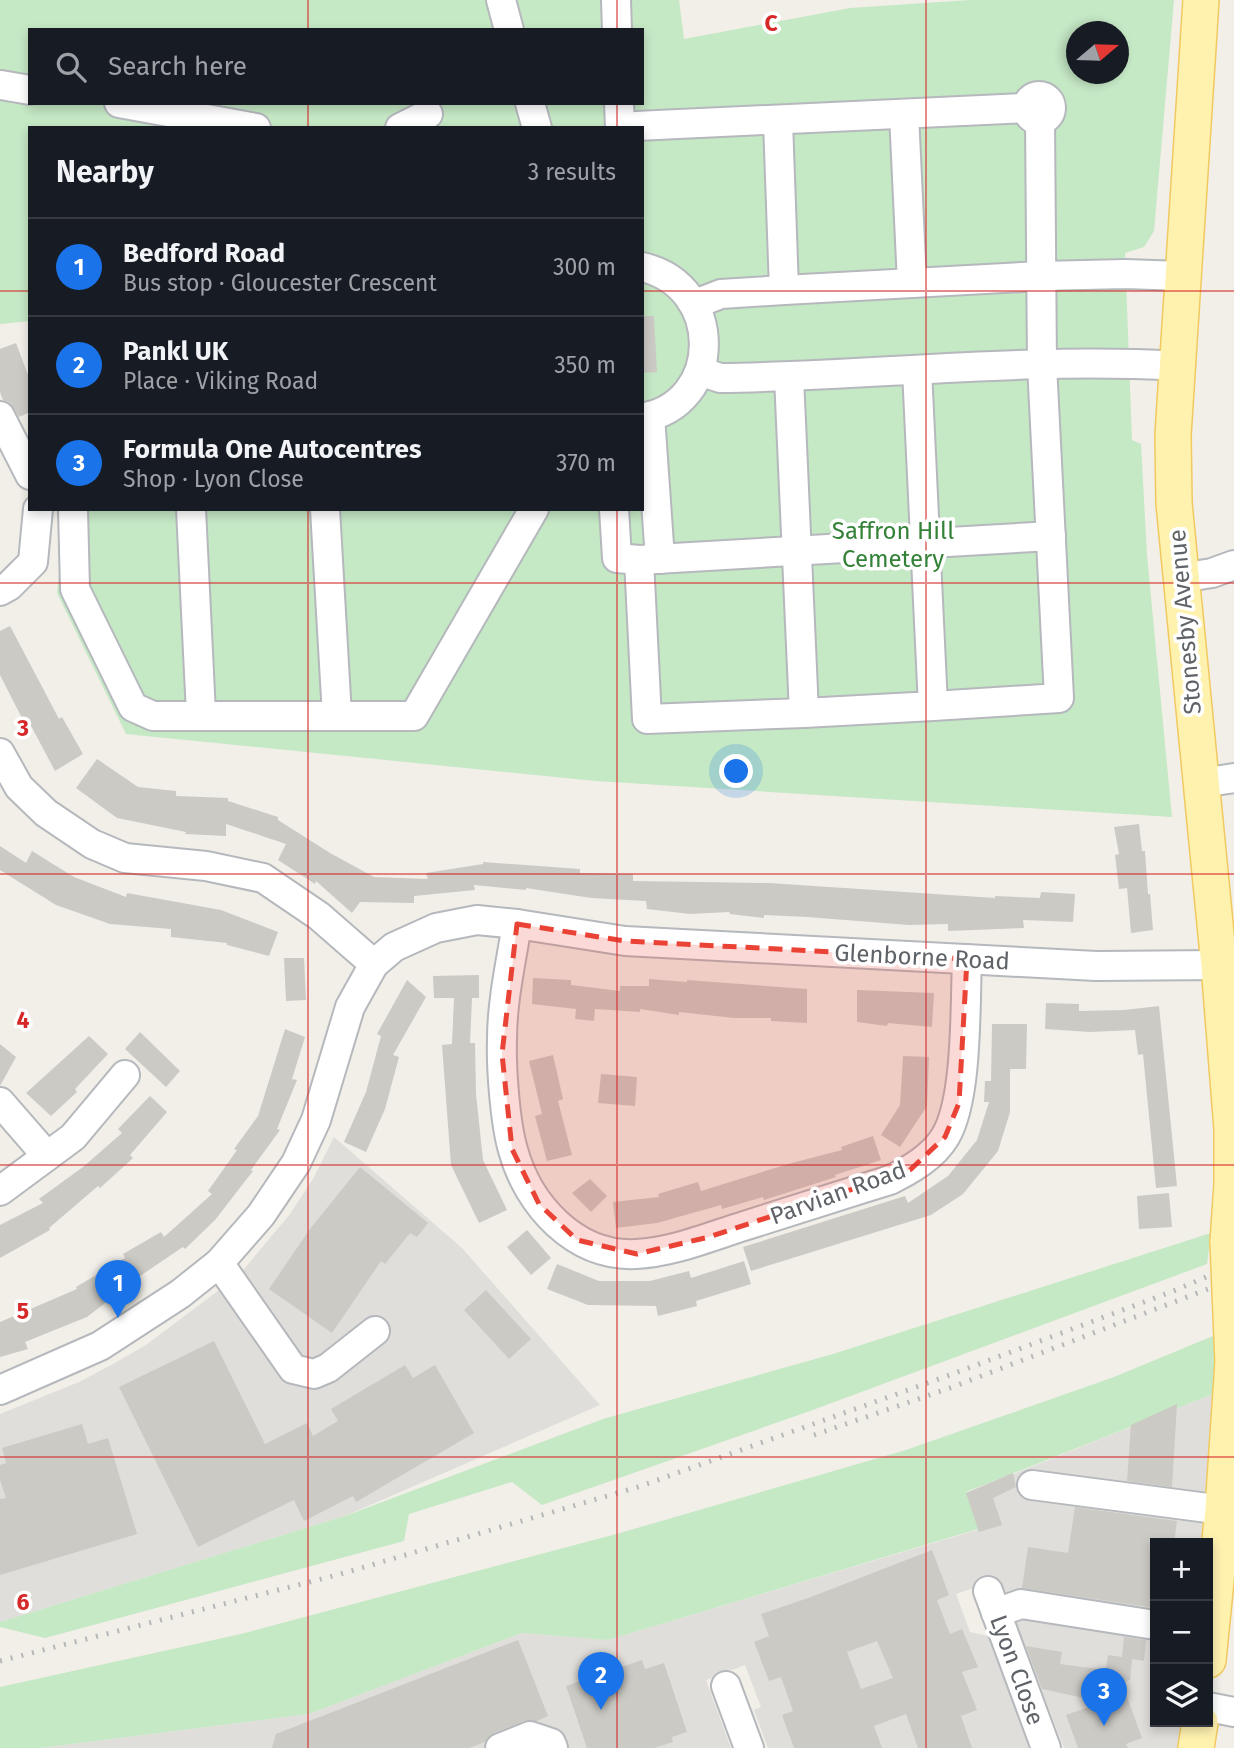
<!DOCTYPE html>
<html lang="en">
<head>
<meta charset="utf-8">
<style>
	body { margin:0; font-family:"Fira Sans",sans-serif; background:#242831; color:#f1f3f6 }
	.controls { position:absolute; right:21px; bottom:21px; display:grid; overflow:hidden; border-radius:0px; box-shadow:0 4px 10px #0003 }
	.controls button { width:63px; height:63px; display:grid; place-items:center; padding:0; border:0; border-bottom:2px solid #363941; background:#171b24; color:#f1f3f6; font:35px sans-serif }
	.compass { position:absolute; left:1066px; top:21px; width:63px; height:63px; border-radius:50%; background:#171b24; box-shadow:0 4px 10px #0003; rotate:71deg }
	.you { position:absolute; left:737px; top:772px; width:24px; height:24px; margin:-18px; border:5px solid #fff; border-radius:50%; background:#1a73e8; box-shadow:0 0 0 10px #1a73e833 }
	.badge { display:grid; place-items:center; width:46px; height:46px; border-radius:50%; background:#1a73e8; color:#fff; font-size:23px; font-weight:700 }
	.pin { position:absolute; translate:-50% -58px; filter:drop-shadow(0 2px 4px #0008) }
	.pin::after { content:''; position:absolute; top:37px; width:24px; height:21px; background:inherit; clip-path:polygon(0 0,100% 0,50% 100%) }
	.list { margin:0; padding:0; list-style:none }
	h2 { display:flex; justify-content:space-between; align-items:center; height:91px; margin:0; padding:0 28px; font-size:30px }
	h2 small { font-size:23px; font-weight:400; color:#9ea1a6 }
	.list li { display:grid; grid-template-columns:46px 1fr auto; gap:21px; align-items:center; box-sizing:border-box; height:98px; padding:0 28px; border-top:2px solid #363941 }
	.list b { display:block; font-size:26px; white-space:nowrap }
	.list p { margin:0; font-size:23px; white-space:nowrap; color:#9ea1a6 }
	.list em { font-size:23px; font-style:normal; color:#9ea1a6 }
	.icon { flex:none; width:38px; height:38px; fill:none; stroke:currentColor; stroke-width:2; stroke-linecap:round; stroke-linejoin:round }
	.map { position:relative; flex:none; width:1234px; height:1748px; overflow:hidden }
	.search { position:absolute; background:#171b24; box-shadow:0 4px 10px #0003; left:28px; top:28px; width:616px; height:77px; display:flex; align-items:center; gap:18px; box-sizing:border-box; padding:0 24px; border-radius:0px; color:#9ea1a6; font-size:26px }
	.panel { position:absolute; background:#171b24; box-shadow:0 4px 10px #0003; left:28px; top:126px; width:616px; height:385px; border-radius:0px }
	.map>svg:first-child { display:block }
</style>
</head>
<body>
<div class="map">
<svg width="1234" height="1748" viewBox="0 0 1234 1748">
	<rect width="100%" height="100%" fill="#f1efe8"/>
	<g fill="#e0deda">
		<polygon points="334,1137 462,1248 600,1405 345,1516 0,1622 0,1414 79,1382 113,1364 146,1345 239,1275 290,1214 313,1179"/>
		<polygon points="1218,1392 1205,1543 1155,1543 1155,1722 1184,1722 1180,1748 1064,1748 999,1579 956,1594 970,1632 988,1636 1030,1748 768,1748 754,1710 761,1707 745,1665 706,1680 731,1748 40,1748 309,1714 522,1633 608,1640 977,1530 966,1493"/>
	</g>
	<g fill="#c5e8c5" fill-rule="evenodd">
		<path d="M0,0H679L684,39L850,8L970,0H1174L1154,231L1144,247L1125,253L1132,440L1141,444L1147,555L1172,817L596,781L126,734L57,593L61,555V509H642V128H30V321L0,324ZM30,30H642V103H30ZM1076,32H1118V74H1076Z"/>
		<polygon points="1211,1233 1207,1264 810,1411 542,1505 512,1482 409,1514 404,1541 45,1638 0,1627 0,1622 345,1516 603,1419 833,1354"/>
		<polygon points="1213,1336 1218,1392 966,1492 978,1529 608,1640 522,1633 309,1714 40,1748 0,1748 0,1687 241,1634 620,1533 906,1450 1114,1377"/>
	</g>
	<g fill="#cccac5" fill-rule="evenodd">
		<polygon points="642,316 654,316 657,372 642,373"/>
		<polygon points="16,343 30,380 30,412 19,417 10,403 3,400 0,392 0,349"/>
		<polygon points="10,626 59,719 62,717 83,754 55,771 29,722 25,724 0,675 0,631"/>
		<polygon points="97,759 138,787 176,791 176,796 228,798 228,801 278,817 278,820 330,853 374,877 428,879 426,873 483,864 483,862 580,869 580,873 633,874 633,881 769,883 995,898 995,896 1040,898 1041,892 1075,894 1073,922 1023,920 1024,928 948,931 948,924 909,925 807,917 764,915 764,918 730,914 729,912 690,914 647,909 646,901 591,898 526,888 526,890 474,885 475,890 414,896 414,903 360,902 352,913 316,881 315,884 278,860 286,844 226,824 226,836 185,834 186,832 117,818 76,788"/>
		<polygon points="1139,824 1142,851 1145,851 1148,894 1150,894 1153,930 1131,933 1127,888 1119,889 1115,855 1119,854 1114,827"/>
		<polygon points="0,846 26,863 32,851 74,877 126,897 127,893 221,910 278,932 269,956 227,945 227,943 171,937 171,929 110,924 56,905 0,870"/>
		<polygon points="284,958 304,958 306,1000 286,1001"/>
		<polygon points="479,975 479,998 472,998 470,1043 475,1043 476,1094 483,1160 507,1210 479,1223 451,1165 442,1045 452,1044 454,998 434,998 433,976"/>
		<polygon points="533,978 571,980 571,985 620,991 620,986 649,986 649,979 687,982 687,980 807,989 807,1023 771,1021 771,1018 734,1018 679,1012 679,1015 640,1009 640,1012 595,1009 594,1021 575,1019 576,1009 532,1004"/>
		<polygon points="407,980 426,997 393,1055 399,1057 385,1109 366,1152 344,1142 366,1092 381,1036 377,1034"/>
		<polygon points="857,990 934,993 932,1027 888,1023 887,1026 857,1022"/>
		<polygon points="1046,1003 1079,1004 1079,1011 1124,1010 1159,1006 1177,1186 1156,1188 1143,1054 1138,1055 1135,1030 1090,1032 1045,1029"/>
		<polygon points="992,1024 1027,1024 1026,1069 1010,1069 1010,1112 998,1151 963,1194 931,1215 751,1271 743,1247 905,1196 908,1203 948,1176 977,1140 989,1102 984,1102 985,1081 991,1081"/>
		<polygon points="285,1029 305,1037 292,1079 297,1080 277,1129 280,1130 251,1170 253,1171 215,1220 185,1249 183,1247 137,1278 87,1317 25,1342 28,1349 0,1357 0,1322 77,1289 76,1287 125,1258 123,1254 161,1232 164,1237 212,1194 208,1191 237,1150 234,1149 258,1116"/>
		<polygon points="140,1032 180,1071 166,1087 125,1049"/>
		<polygon points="89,1036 108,1054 75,1089 77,1092 51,1116 26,1093"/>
		<polygon points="0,1044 16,1057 0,1086"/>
		<polygon points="553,1055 563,1099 558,1101 572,1155 547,1161 535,1116 542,1114 529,1061"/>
		<polygon points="903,1056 929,1057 927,1106 900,1147 881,1135 900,1105"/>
		<polygon points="601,1074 637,1077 635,1106 598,1103"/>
		<polygon points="150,1096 167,1112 130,1155 133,1158 100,1188 98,1186 49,1228 50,1230 0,1258 0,1225 43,1203 39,1199 83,1167 122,1133 118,1129"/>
		<polygon points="873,1136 881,1160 835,1175 836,1177 764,1200 763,1197 722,1209 721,1205 657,1223 616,1228 613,1202 659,1197 658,1194 698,1182 701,1191 788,1164 842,1150 841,1147"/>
		<polygon points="360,1167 428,1223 417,1237 410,1233 385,1264 381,1261 332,1333 269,1289 310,1229"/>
		<polygon points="590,1179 607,1196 591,1212 572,1193"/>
		<polygon points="1169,1193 1172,1227 1139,1229 1137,1196"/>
		<polygon points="527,1230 551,1258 531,1275 507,1247"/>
		<polygon points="744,1261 751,1284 696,1301 697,1306 658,1316 656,1306 588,1305 547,1289 557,1264 599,1281 650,1281 689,1271 691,1278"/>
		<polygon points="486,1290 531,1339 509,1359 464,1310"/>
		<polygon points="214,1341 265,1444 307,1423 313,1436 338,1421 331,1409 405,1365 413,1378 435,1365 474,1433 356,1502 353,1496 304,1521 294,1500 198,1547 119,1387"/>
		<polygon points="1177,1404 1172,1487 1127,1481 1131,1425"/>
		<polygon points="82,1424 88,1444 108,1438 137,1534 0,1575 0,1499 6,1498 0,1480 0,1465 6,1463 2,1448"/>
		<polygon points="1013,1473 1016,1487 993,1498 1002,1525 979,1532 966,1493"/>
		<polygon points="1075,1507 1177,1521 1174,1543 1155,1543 1155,1608 1022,1588 1028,1547 1068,1553"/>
		<path d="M932,1550L949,1595L937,1600L950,1634L962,1629L978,1667L962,1672L977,1710L961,1716L972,1748H918L906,1714L874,1726L882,1748H794L782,1715L793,1711L781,1677L769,1681L754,1642L769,1636L761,1614L811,1597ZM877,1641L893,1678L861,1689L847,1652Z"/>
		<polygon points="1124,1637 1146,1640 1144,1661 1132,1659 1130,1680 1122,1683 1142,1738 1126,1744 1128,1748 1078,1748 1066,1715 1103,1702 1042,1689 1026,1646 1062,1652 1060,1664 1106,1670 1108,1655 1122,1657"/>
		<polygon points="518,1640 548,1716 537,1721 524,1721 494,1733 485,1742 469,1748 272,1748 276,1734"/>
		<polygon points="642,1660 645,1669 664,1663 687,1732 672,1737 673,1742 654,1748 587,1748 566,1686"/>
	</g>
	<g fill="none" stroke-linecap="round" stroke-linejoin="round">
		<defs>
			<g id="minor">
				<polyline points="501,0 509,30"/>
				<polyline points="616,0 617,30"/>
				<polyline points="1,85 30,90"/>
				<circle cx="1039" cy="108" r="12"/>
				<polyline points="119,103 256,128"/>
				<polyline points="530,103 537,128"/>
				<polyline points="619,103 620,128"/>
				<polyline points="904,114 912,283"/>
				<polyline points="778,121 784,290"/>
				<polyline points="636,126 1026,108"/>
				<polyline points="400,128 428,114"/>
				<path d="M642,267C725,286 724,404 642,418"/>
				<polyline points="695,304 721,294 784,290 1041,276 1126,274 1182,276"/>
				<path d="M700,371L720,378C872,376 1025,357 1177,366"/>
				<polyline points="789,377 804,713 933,706 917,370"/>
				<polyline points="0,416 30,475"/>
				<polyline points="650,416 660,559"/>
				<polyline points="73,509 75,589 133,707 153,716 414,716 534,509"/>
				<polyline points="191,509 201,714"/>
				<polyline points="325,509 337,716"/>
				<polyline points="614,509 617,558 639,560 647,719 804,713"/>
				<polyline points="639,560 1051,536"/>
				<polyline points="1181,578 1212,573 1234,565"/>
				<polyline points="0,591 9,586 33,562 38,509"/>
				<polyline points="933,706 1059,698 1042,365 1040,120"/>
				<polyline points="0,753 19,787 46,813 92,844 125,858 206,866 263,878 319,916 374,964"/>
				<polyline points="1201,783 1234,778"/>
				<path d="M517,924C511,962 502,1001 502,1039C501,1067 505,1123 513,1150C528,1205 575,1257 636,1254C673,1252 709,1237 744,1226C792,1211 841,1195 890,1180C910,1170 933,1157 945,1137C968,1100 965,1004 967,959"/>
				<polyline points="0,1102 47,1156"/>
				<polyline points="0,1191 73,1137 125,1075"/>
				<polyline points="219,1263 293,1369 314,1374 328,1368 375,1331"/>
				<polyline points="0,1390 100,1346 180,1294 219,1263 261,1215 296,1163 316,1120 350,1007 374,964 394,947 436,928 477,920 517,924 625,941 1096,966 1219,965"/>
				<polyline points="1032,1485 1223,1510"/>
				<polyline points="988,1591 1046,1748"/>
				<polyline points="996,1613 1021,1604 1155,1625"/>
				<polyline points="726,1686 749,1748"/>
				<polyline points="1208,1707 1234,1712"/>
				<polyline points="500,1748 530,1736 551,1743 553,1748"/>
			</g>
			<g id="major">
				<polyline points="1201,0 1173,435 1174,503 1219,965 1232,1129 1232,1184 1228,1242"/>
				<polyline points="1208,1660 1223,1510 1233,1362"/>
				<polyline points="1196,1748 1200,1722"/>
			</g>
		</defs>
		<use href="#minor" stroke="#b5b8bc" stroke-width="32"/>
		<use href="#major" stroke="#f2c960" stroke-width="38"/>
		<use href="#minor" stroke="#fff" stroke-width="28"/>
		<use href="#major" stroke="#fff2af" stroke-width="35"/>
		<g stroke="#b6b7b8" stroke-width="5" stroke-dasharray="2 9" stroke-linecap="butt">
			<polyline points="814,1435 950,1388 1234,1279"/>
			<polyline points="0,1661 337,1575 638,1487 947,1376 1176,1290 1234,1265"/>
		</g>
		<defs>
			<polyline id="major-bridge" points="1228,1242 1233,1362"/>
		</defs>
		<use href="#major-bridge" stroke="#f2c960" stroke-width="38" stroke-linecap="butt"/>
		<use href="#major-bridge" stroke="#fff2af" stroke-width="35"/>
	</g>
	<path fill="#ea4335" fill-opacity="0.2" stroke="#ea4335" stroke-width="5" stroke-dasharray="14 9" stroke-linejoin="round" d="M517,924L625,941L967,959L959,1103L945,1137L910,1170L709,1237L637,1254L577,1240L539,1204L512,1149L502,1054Z"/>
	<path fill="none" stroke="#d62828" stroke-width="2" stroke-opacity="0.55" d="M308,0V30M617,0V30M926,0V1748M308,103V128M617,103V128M0,291H30M642,291H1234M308,509V1748M617,509V1748M0,583H1234M0,874H1234M0,1165H1234M0,1457H1234"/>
	<g text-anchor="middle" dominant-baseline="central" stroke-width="7" stroke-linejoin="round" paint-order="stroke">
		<g font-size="24" fill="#348238" stroke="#fff">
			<text x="893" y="531">Saffron Hill<tspan x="893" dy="28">Cemetery</tspan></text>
		</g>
		<g font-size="24" fill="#5f6368" stroke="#fff">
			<text transform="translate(1185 622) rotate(-95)">Stonesby Avenue</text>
			<text transform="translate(922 957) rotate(3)">Glenborne Road</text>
			<text transform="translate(838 1193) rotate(-20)">Parvian Road</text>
			<text transform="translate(1017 1670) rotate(70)">Lyon Close</text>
		</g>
	</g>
	<g font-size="23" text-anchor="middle" font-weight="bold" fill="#d62828" stroke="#fff" stroke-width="7" stroke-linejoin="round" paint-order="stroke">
		<text x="771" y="31">C</text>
		<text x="23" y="736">3</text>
		<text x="23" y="1028">4</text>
		<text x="23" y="1319">5</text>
		<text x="23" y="1610">6</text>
	</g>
</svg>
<div class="controls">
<button>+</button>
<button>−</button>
<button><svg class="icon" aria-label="layers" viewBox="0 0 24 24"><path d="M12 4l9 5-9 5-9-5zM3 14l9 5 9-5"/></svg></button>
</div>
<svg class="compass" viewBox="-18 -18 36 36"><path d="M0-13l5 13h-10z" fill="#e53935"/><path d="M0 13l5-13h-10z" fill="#9ea1a6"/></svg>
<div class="you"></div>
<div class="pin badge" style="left:118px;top:1318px">1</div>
<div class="pin badge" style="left:601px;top:1710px">2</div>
<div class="pin badge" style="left:1104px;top:1726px">3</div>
<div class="search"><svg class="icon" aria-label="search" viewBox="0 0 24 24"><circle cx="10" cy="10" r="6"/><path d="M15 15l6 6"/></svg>Search here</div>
<section class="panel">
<h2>Nearby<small>3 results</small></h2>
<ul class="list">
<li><span class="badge">1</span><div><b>Bedford Road</b><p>Bus stop · Gloucester Crescent</p></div><em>300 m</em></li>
<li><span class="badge">2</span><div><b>Pankl UK</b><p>Place · Viking Road</p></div><em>350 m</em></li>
<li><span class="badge">3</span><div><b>Formula One Autocentres</b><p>Shop · Lyon Close</p></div><em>370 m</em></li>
</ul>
</section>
</div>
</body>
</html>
